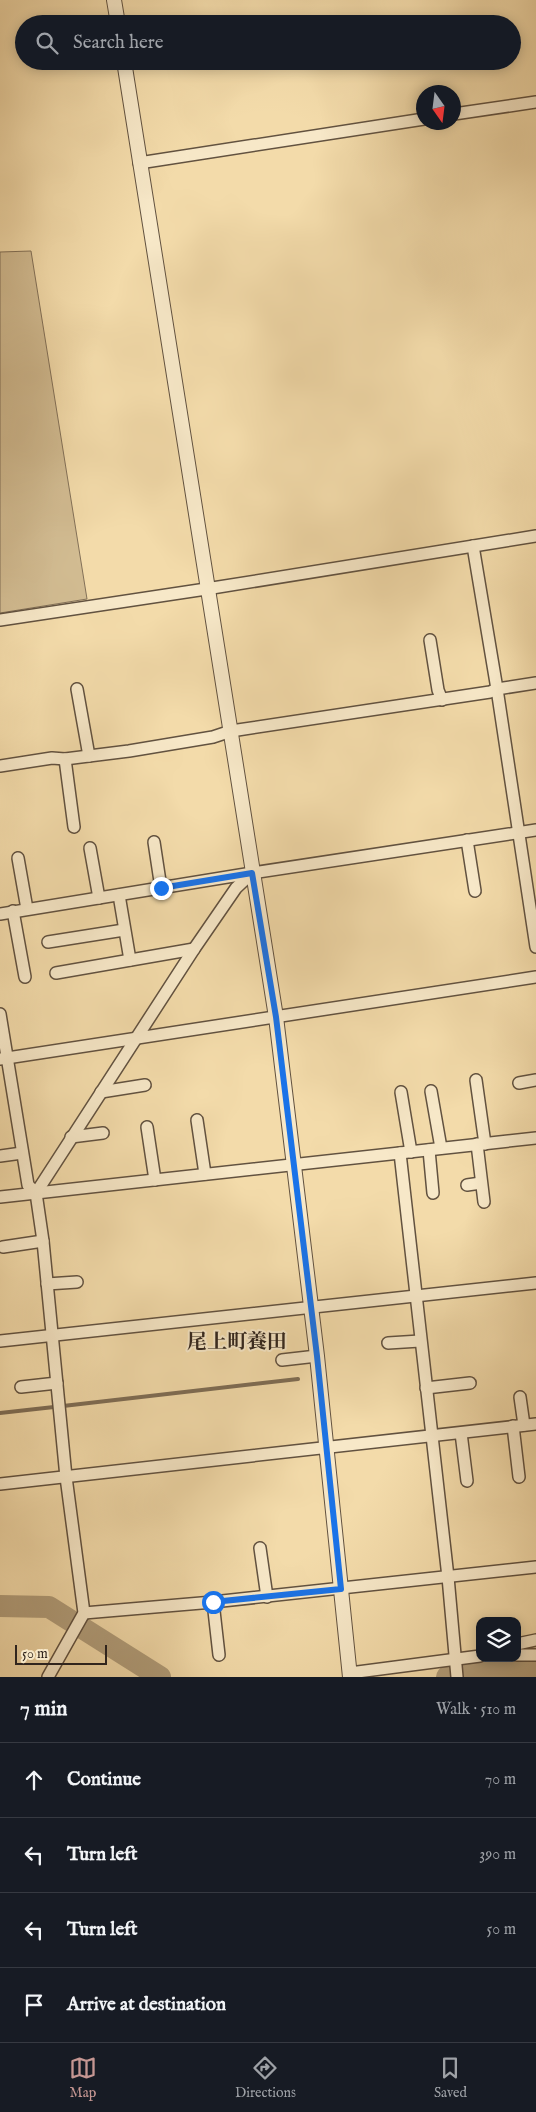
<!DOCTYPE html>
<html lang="en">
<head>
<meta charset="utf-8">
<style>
	body { margin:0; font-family:"IM FELL English","Noto Serif JP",serif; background:#20242c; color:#f1f3f6 }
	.controls { position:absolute; right:15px; bottom:15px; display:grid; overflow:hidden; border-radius:10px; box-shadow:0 2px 12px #0003 }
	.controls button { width:45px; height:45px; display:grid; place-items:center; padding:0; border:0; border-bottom:1px solid #363941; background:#171b24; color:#f1f3f6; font:25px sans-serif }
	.compass { position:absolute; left:416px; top:85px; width:45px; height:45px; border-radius:50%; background:#171b24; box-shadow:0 2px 12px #0003; rotate:166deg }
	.scale { position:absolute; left:15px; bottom:12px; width:92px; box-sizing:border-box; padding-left:5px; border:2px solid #31251d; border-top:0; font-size:14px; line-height:18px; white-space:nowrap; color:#31251d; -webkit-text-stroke:4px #f7e8c8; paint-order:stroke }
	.stop { position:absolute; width:15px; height:15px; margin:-11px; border:4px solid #1a73e8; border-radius:50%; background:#fff }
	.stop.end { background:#1a73e8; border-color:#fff; box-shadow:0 1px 5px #0008 }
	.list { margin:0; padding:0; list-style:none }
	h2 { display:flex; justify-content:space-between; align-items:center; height:65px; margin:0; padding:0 20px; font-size:21px }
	h2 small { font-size:16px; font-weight:400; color:#9ea1a6 }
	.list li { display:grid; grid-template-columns:32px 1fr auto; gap:15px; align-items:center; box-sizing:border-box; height:75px; padding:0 20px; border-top:1px solid #363941 }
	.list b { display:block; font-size:19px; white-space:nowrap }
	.list em { font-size:16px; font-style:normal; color:#9ea1a6 }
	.icon { flex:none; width:28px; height:28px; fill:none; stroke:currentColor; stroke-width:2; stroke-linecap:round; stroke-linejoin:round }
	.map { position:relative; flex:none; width:536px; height:1677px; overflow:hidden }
	.search { position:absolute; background:#171b24; box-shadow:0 2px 12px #0003; left:15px; right:15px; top:15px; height:55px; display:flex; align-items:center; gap:12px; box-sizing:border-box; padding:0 18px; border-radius:28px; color:#9ea1a6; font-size:19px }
	.sheet { height:365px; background:#171b24 }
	nav { display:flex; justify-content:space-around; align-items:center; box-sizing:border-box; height:70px; border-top:1px solid #363941; background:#171b24; font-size:14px; color:#9ea1a6 }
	nav a { display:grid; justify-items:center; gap:2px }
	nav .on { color:#c59692 }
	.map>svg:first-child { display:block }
</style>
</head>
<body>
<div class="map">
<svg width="536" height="1677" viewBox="0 0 536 1677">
	<rect width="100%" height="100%" fill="#f3dbaa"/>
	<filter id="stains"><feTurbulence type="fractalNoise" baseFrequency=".004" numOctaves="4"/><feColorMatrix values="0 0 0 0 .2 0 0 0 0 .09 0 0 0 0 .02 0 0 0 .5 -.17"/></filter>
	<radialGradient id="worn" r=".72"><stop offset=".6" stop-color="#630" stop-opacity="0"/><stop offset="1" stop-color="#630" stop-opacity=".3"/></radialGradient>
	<polygon fill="#d2bc92" stroke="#827058" points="31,251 87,599 0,613 0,252"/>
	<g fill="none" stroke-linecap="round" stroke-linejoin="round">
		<g stroke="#7e6d55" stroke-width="4">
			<polyline points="63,1406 298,1379"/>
			<polyline points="0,1413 54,1407"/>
		</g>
		<g stroke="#b19d7a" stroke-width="22">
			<polyline points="0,1606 49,1607 160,1677"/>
			<polyline points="447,1677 536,1667"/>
		</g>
		<defs>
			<g id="minor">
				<polyline points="454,114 536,102"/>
				<polyline points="139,163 424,119"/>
				<polyline points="473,546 497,689 536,947"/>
				<polyline points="0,620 206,589 536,536"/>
				<polyline points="430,640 438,690 442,700"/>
				<polyline points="77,689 89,756"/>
				<polyline points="65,759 74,827"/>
				<polyline points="0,766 52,758 65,759 129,751 213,737 231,731 490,692 497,689 536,683"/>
				<polyline points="467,840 475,891"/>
				<polyline points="154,842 161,888"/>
				<polyline points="90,848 99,898"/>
				<polyline points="18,858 27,909"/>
				<polyline points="119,895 130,960"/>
				<polyline points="13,911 25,977"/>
				<polyline points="0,914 252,873 536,830"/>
				<polyline points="48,942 124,930"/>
				<polyline points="56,973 194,949"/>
				<polyline points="0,1014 28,1185 36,1193"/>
				<polyline points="0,1059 536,977"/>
				<polyline points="476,1080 485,1144"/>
				<polyline points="519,1083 536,1080"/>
				<polyline points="431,1091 441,1148"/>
				<polyline points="101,1092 145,1085"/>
				<polyline points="401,1092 411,1152"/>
				<polyline points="197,1120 205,1174"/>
				<polyline points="147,1127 155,1180"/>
				<polyline points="71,1137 103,1133"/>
				<polyline points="477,1144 484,1202"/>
				<polyline points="429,1150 433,1193"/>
				<polyline points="400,1153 448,1577 457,1677"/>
				<polyline points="0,1156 22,1153"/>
				<polyline points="467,1185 481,1183"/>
				<polyline points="0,1197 536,1138"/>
				<polyline points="3,1247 43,1241"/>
				<polyline points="47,1284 77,1282"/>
				<polyline points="0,1341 536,1283"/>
				<polyline points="388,1343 420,1341"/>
				<polyline points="282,1360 317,1356"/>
				<polyline points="21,1387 57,1383"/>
				<polyline points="426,1388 470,1383"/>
				<polyline points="520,1397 524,1425"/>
				<polyline points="513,1426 519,1477"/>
				<polyline points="461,1433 467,1481"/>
				<polyline points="0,1484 536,1424"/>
				<polyline points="260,1548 267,1597"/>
				<polyline points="213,1602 219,1655"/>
				<polyline points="84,1613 213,1602 536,1567"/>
				<polyline points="517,1644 536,1640"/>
				<polyline points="517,1655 536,1655"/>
				<polyline points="350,1673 480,1656"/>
				<polyline points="48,1677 84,1613 66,1477 43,1241 36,1193 194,949 236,888 252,873"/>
			</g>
			<g id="tertiary">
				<polyline points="114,0 118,24"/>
				<polyline points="124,61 276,1017 317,1356 350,1677"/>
			</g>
		</defs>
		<use href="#minor" stroke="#625240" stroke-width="14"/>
		<use href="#tertiary" stroke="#625240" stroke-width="16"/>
		<use href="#minor" stroke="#f7e8c8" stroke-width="11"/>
		<use href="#tertiary" stroke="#f7e8c8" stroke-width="14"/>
	</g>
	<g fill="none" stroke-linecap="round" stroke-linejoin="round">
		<polyline stroke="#1a73e8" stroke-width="6" points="161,888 252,873 276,1017 317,1356 341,1589 213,1602"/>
	</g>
	<g text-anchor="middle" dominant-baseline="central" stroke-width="4" stroke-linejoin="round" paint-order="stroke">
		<g font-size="20" font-weight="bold" fill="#31251d" stroke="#f7e8c8">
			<text x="237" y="1342">尾上町養田</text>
		</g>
	</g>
	<rect width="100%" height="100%" filter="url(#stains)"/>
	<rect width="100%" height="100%" fill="url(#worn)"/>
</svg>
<div class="controls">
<button><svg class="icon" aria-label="layers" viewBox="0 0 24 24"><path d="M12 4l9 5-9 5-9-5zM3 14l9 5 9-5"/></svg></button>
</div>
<svg class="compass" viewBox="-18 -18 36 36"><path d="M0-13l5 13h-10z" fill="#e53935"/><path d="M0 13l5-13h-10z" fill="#9ea1a6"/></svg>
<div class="scale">50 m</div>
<div class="stop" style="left:213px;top:1602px"></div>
<div class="stop end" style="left:161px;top:888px"></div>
<div class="search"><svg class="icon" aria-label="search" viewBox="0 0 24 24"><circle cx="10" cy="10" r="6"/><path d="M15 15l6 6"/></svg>Search here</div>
</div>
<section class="sheet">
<h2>7 min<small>Walk · 510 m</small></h2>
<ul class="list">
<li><svg class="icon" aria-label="ahead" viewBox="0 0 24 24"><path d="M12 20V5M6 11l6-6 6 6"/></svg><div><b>Continue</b></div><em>70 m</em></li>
<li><svg class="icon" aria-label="left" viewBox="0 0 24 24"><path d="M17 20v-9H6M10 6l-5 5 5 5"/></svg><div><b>Turn left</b></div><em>390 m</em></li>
<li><svg class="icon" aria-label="left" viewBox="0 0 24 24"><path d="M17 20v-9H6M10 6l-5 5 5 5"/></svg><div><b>Turn left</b></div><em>50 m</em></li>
<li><svg class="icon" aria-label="arrive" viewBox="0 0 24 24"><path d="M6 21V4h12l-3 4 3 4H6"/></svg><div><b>Arrive at destination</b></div></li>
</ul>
</section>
<nav>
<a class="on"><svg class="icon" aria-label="map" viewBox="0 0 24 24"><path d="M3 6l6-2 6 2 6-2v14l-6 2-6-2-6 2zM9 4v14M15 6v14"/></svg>Map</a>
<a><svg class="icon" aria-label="directions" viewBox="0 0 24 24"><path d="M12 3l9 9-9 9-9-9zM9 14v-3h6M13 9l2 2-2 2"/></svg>Directions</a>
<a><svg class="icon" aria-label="saved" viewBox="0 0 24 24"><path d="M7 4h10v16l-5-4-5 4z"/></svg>Saved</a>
</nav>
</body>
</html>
